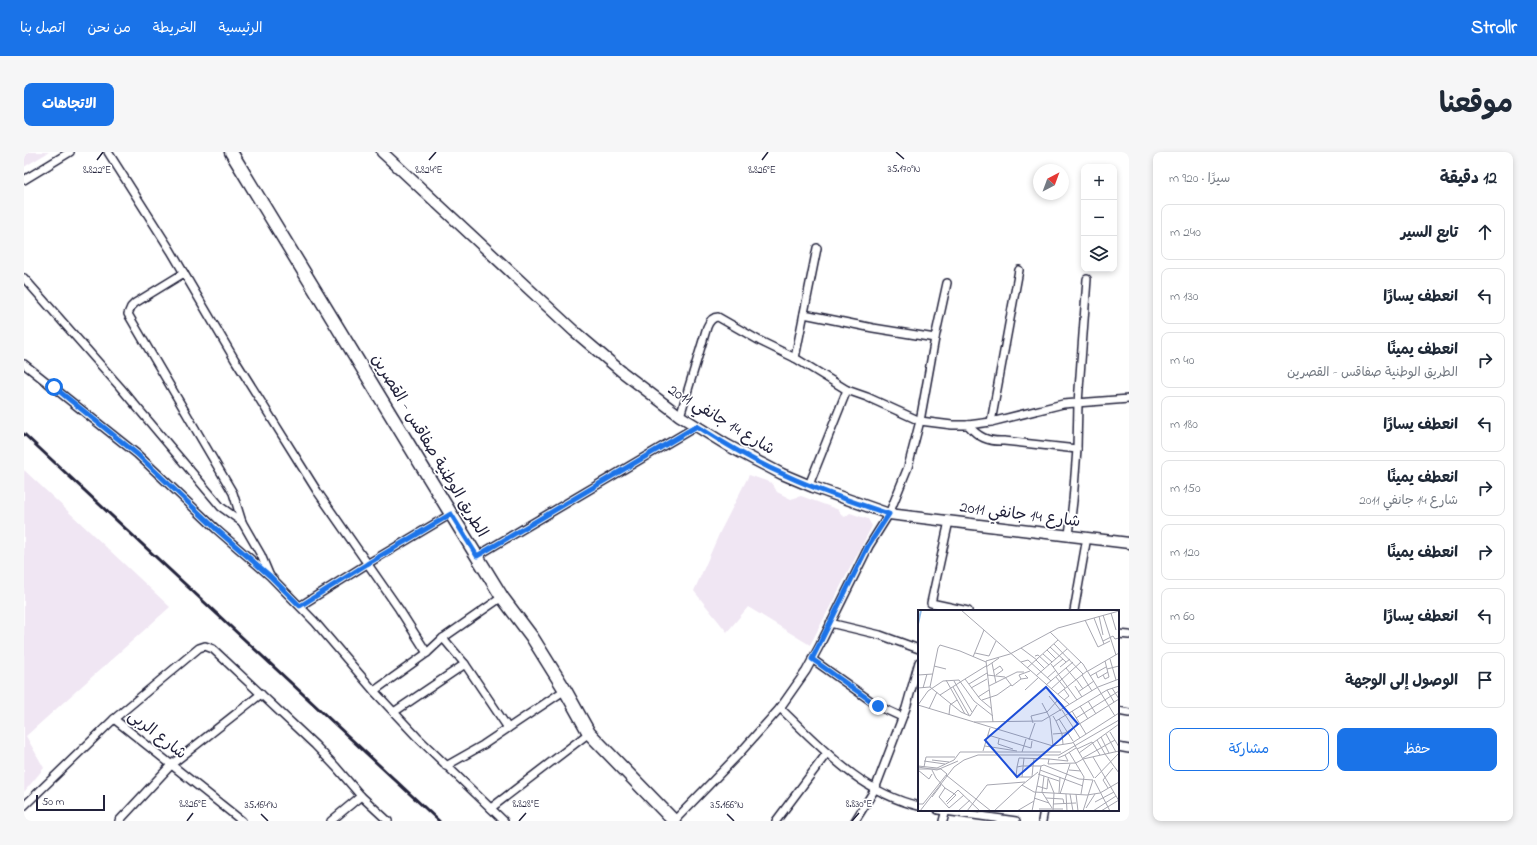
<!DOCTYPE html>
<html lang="ar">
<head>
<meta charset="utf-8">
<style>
	body { margin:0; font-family:"Indie Flower","Playpen Sans Arabic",sans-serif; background:#f6f6f7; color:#1f2937; direction:rtl }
	.controls { position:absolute; right:12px; top:12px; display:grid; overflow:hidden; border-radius:8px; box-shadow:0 2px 6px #0003 }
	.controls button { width:36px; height:36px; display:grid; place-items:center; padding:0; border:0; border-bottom:1px solid #e0e1e3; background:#fff; color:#1f2937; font:20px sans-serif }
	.compass { position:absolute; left:1009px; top:12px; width:36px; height:36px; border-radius:50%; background:#fff; box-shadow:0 2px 6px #0003; rotate:41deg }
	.scale { position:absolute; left:12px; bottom:10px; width:69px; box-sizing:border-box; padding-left:4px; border:2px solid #22223b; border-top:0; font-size:11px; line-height:14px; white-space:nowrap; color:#22223b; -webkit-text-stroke:3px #fff; paint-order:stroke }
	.stop { position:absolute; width:12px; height:12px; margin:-9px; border:3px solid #1a73e8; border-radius:50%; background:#fff }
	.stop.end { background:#1a73e8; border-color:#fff; box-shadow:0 1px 4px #0008 }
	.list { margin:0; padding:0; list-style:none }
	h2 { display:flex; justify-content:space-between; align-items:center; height:52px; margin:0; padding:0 16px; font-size:17px }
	h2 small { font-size:13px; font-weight:400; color:#747a83 }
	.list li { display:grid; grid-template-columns:26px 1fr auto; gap:12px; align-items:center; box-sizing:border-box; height:56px; margin:0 8px 8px; padding:0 8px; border:1px solid #e0e1e3; border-radius:8px }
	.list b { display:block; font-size:15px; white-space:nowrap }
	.list p { margin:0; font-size:13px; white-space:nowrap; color:#747a83 }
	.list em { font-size:13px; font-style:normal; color:#747a83 }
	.actions { display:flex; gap:8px; padding:12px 16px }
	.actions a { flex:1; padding:9px 0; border:1px solid #1a73e8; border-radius:8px; text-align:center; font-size:14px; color:#1a73e8 }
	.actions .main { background:#1a73e8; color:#fff }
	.icon { flex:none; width:22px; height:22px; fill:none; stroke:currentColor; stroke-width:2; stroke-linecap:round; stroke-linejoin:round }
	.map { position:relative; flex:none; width:1105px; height:669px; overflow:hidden; direction:ltr; border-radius:8px }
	header { display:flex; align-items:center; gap:24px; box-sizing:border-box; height:56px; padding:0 20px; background:#1a73e8; color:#fff }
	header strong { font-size:19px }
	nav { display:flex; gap:22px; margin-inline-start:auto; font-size:14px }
	.intro { display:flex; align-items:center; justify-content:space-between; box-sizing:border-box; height:96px; padding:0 24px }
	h1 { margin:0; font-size:28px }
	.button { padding:10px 18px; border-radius:8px; background:#1a73e8; color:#fff; font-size:14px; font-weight:700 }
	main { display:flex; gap:24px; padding:0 24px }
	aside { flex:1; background:#fff; border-radius:8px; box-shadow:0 2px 6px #0003 }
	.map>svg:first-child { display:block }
</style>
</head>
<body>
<header>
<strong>Strollr</strong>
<nav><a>الرئيسية</a><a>الخريطة</a><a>من نحن</a><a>اتصل بنا</a></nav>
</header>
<div class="intro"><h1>موقعنا</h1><a class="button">الاتجاهات</a></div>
<main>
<aside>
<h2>12 دقيقة<small>سيرًا · 920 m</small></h2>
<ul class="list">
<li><svg class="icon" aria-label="ahead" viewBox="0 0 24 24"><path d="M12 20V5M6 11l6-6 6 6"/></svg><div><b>تابع السير</b></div><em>240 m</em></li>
<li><svg class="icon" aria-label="left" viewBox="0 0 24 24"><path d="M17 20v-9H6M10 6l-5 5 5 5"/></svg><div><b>انعطف يسارًا</b></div><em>130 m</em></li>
<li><svg class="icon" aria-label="right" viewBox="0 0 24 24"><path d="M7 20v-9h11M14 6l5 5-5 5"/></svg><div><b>انعطف يمينًا</b><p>الطريق الوطنية صفاقس - القصرين</p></div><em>40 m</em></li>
<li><svg class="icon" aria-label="left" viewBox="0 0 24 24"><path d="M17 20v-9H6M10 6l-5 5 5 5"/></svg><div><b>انعطف يسارًا</b></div><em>180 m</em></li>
<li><svg class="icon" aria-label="right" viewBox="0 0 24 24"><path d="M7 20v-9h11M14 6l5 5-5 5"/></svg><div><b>انعطف يمينًا</b><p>شارع 14 جانفي 2011</p></div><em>150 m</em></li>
<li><svg class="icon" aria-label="right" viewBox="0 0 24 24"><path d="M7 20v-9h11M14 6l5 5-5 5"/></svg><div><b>انعطف يمينًا</b></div><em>120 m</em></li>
<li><svg class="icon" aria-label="left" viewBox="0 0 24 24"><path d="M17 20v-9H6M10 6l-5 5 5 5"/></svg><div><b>انعطف يسارًا</b></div><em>60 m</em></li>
<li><svg class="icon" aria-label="arrive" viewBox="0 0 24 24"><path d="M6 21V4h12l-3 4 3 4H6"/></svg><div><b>الوصول إلى الوجهة</b></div></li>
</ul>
<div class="actions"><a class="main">حفظ</a><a>مشاركة</a></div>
</aside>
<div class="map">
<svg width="1105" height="669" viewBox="0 0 1105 669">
	<rect width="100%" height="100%" fill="#fff"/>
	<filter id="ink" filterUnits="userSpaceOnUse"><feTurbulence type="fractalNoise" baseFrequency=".025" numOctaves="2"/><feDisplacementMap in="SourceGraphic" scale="8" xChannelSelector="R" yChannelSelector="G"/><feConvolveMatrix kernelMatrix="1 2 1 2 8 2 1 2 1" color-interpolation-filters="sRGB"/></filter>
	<g filter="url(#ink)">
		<g fill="#f0e6f3">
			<polygon points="0,0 25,0 0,15"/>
			<polygon points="0,318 146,455 2,584 20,616 0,640"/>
			<polygon points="725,323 748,331 753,340 767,347 777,344 815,358 817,363 821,365 826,361 844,367 848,374 786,493 724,455 703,480 670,439 696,380"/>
		</g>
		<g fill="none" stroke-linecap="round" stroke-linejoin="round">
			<defs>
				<g id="minor">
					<polyline points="84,0 147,99 211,208 293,339 375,457 403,501 419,486 478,445"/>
					<polyline points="0,28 46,0"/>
					<polyline points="160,121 111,151 107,155 104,162 209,341 218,370"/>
					<polyline points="0,126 96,235 197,355 218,370 237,403 245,422"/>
					<polyline points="780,162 849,176 911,186"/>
					<polyline points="771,206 793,96"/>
					<polyline points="0,212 113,302 192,377 246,424 291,470 350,539 393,585 480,669"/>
					<path d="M656,264L683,175C685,170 688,165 694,165L736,189L771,206L823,238L843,245L896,269L928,273H944L967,270L1039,252L1105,247"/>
					<polyline points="967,270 995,118"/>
					<path d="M944,273C954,285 964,290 980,289L1053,297"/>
					<polyline points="785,333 823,238"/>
					<polyline points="925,369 907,451 944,459"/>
					<polyline points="1045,383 1049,349 1053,297 1054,251 1063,127"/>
					<polyline points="453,404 673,274"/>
					<polyline points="276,454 343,412 427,362"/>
					<polyline points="1050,459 1063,385"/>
					<polyline points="806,471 856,483 895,497"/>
					<polyline points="1094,482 1105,483"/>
					<polyline points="419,486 441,512 484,576"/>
					<polyline points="788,507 854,554 878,565"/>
					<polyline points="350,539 403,501"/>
					<path d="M756,556C797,595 837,641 895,654"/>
					<polyline points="1094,559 1105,561"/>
					<polyline points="370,560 441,512"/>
					<polyline points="90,567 175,496 181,494 189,497 291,593 312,615 337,644 364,669"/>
					<polyline points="1094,595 1105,597"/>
					<polyline points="422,614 459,593 541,538"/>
					<polyline points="0,654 90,567 218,669"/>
					<polyline points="467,656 565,581"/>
					<polyline points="914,658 992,669"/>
					<polyline points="95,669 148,612 237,542"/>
					<polyline points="307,669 337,644"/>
					<polyline points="650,669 715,602 756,556 782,519 796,493 845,394 865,362 884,315 896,269 911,186 923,131"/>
					<polyline points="752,669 803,601"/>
					<polyline points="831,669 851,637 882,556 895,510"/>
					<polyline points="919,669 922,658"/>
					<polyline points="1018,669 1020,658"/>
				</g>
				<polyline id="secondary" points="358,0 550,179 597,219 656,264 703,293 731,308 758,322 789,335 865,362 1105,391"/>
				<polyline id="primary" points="207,0 427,362 478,445 508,485 541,538 565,581 650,669"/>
			</defs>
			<use href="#minor" stroke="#22223b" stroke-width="10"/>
			<use href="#secondary" stroke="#22223b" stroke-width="13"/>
			<use href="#primary" stroke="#22223b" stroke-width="15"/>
			<use href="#minor" stroke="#fff" stroke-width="7"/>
			<use href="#secondary" stroke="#fff" stroke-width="10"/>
			<use href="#primary" stroke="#fff" stroke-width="12"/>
			<polyline stroke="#22223b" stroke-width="3" points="0,282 415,669"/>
		</g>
	</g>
	<g fill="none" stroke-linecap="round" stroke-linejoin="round" filter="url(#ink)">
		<path stroke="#1a73e8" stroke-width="5" d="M30,235L113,302L192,377L246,424L276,454L343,412L427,362L453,404L673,274C701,292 729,309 759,322C793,338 829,350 865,362L844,394L788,507L854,554"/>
	</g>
	<path fill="none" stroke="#22223b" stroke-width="1.5" d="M872,0L880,7M73,8L79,0M405,8L412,0M738,8L744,0M237,662L244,669M703,662L710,669M163,669L169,661M495,669L502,661M828,669L835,661"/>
	<g text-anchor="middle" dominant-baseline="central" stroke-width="3.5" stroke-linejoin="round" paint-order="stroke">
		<g font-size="16" fill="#22223b" stroke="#fff">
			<text transform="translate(697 268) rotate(31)">شارع 14 جانفي 2011</text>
			<text transform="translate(405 294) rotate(59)">الطريق الوطنية صفاقس - القصرين</text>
			<text transform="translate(996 363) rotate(7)">شارع 14 جانفي 2011</text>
			<text transform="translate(133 583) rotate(38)">شارع الربى</text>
		</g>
	</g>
	<g transform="translate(894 458)">
		<rect width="201" height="201" fill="#fff"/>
		<path fill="none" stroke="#92beeb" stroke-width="2" d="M0,14L3,0"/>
		<path fill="none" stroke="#a7a7b1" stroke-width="1" d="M43,0L151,94M193,3L198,20M185,5L198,45M181,6L185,25M176,8L186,34M167,10L180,37L192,31M132,22L165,54L197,106M185,31L195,26L197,29L201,28M136,34L165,64M132,37L148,52M103,38L119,50M129,40L138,49M57,43L71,46L78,31M125,44L134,52M117,46L120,45L131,55M55,47L66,20M192,49L198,70M118,50L127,59M103,52L110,50L133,71M74,53L78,73M133,54L159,90M16,56L28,59M68,57L81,48M135,57L145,49M142,57L152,49M109,58L140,30M148,58L158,70M189,59L201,56M76,60L82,56L85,60L78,65M170,61L201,43M178,63L180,68L190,62M0,65L15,64M69,65L87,67L94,76L103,69L110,68L107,65M164,65L174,81M185,65L187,69L191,67L187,51M118,66L149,39M172,66L188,57M138,67L147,78M129,68L138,60M47,69L68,56M103,69L101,65L112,61M158,69L165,79M28,70L47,104M36,71L54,102M51,74L69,63M128,75L155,52M71,76L99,62H106M157,76L164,87M35,77L51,105M0,78L12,77M5,78L9,64M53,78L69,69M194,78L201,89M133,79L163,52M146,79L151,86L146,90M107,80L120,68M189,80L196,92M160,82L176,71M140,84L169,61M22,85L47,69L62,89L74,99M131,86L143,101M60,87L71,80M64,90L79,85L93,75M170,91L178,104M124,93L132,108L135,136M0,95L10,81L25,71L41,70L56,91L75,106M0,95L135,136L154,133L201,103M162,96L170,109M11,99L19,82M144,100L162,128M154,101L168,124M31,105L32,95L39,90M52,106L43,102L12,77L20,38L22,35L42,41L68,52M52,106L59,95M135,106L138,111L189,80L201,76M158,108L201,81M141,109L155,131M138,111L144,124L145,134M56,112L124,111L180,77L201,69M75,112L68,51L92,44L140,18L201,1M115,113L113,106L129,102L140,90L147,98M192,122L201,137M135,124L147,123L201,89M188,124L198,142M70,125L113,138L114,131M183,127L191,143M81,129L80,134L95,139M111,130L117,113M179,130L187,144M155,132L176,168M174,132L182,145M67,136L99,141M159,139L174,132M65,141L72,118M104,142L108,129M151,142L166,167L163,184M161,143L201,114M187,144L201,163M147,145L158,138M175,147L201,191M140,148L147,145L150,151M165,148L197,130M116,149L115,156L114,167H98L99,157L104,156H123L126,155L161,169L175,170M165,149L201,141M14,150L31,152M6,151L27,154M150,151L131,149L130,154L158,153L165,149M0,156L19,158L36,150L42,142H143M0,157L19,160L40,151M6,157L8,147H37M99,157L101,148L131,149M0,159H23L29,164L5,194H0M0,160L11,169L14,164M14,160L18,168L27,178L21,187L31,198L46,185M122,160L165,176M151,160L163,161M120,164L141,171M28,165L73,201M104,167L106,148M130,168L136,183L135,201M177,168L201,143M176,170L192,201M104,175L120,162M119,176L129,179L130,169M27,178L38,185L29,194M190,178L185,170L195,158M124,182L134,198M124,182L126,166M141,183L142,167M142,184L152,154M148,184L149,201M152,184L155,201M158,184L160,201M14,187L23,175M116,188L131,193M128,188L145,189L146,194M28,192L40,180L62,201M177,192L196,182M135,194L158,193M168,198L177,184M121,199H145M2,201L36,157L46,150L60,145H141L201,110M40,201L52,190M49,201L69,175L107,172M76,201L104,175L116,182L169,185L182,183L201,172M99,201L116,191M114,201L123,156M165,201L175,170M175,201L198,186M183,201L201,190"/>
		<path fill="#1d4ed8" fill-opacity="0.15" stroke="#1d4ed8" stroke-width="2" d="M128,77L160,114L99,167L67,130Z"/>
		<rect width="201" height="201" fill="none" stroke="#22223b" stroke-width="2"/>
	</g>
	<g font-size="10" text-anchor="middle" fill="#22223b" stroke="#fff" stroke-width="3.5" stroke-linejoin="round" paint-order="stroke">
		<text x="880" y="20">35.170°N</text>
		<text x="73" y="21">8.822°E</text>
		<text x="405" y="21">8.824°E</text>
		<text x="738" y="21">8.826°E</text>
		<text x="169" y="655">8.826°E</text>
		<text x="502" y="655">8.828°E</text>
		<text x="835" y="655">8.830°E</text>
		<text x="237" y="656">35.164°N</text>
		<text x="703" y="656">35.166°N</text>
	</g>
</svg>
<div class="controls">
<button>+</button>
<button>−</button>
<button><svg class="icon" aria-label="layers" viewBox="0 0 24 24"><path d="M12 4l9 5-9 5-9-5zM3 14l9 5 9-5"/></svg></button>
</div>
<svg class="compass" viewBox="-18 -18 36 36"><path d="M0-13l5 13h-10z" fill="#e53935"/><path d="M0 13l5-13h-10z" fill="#747a83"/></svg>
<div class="scale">50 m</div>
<div class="stop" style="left:30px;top:235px"></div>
<div class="stop end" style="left:854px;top:554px"></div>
</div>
</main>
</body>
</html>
